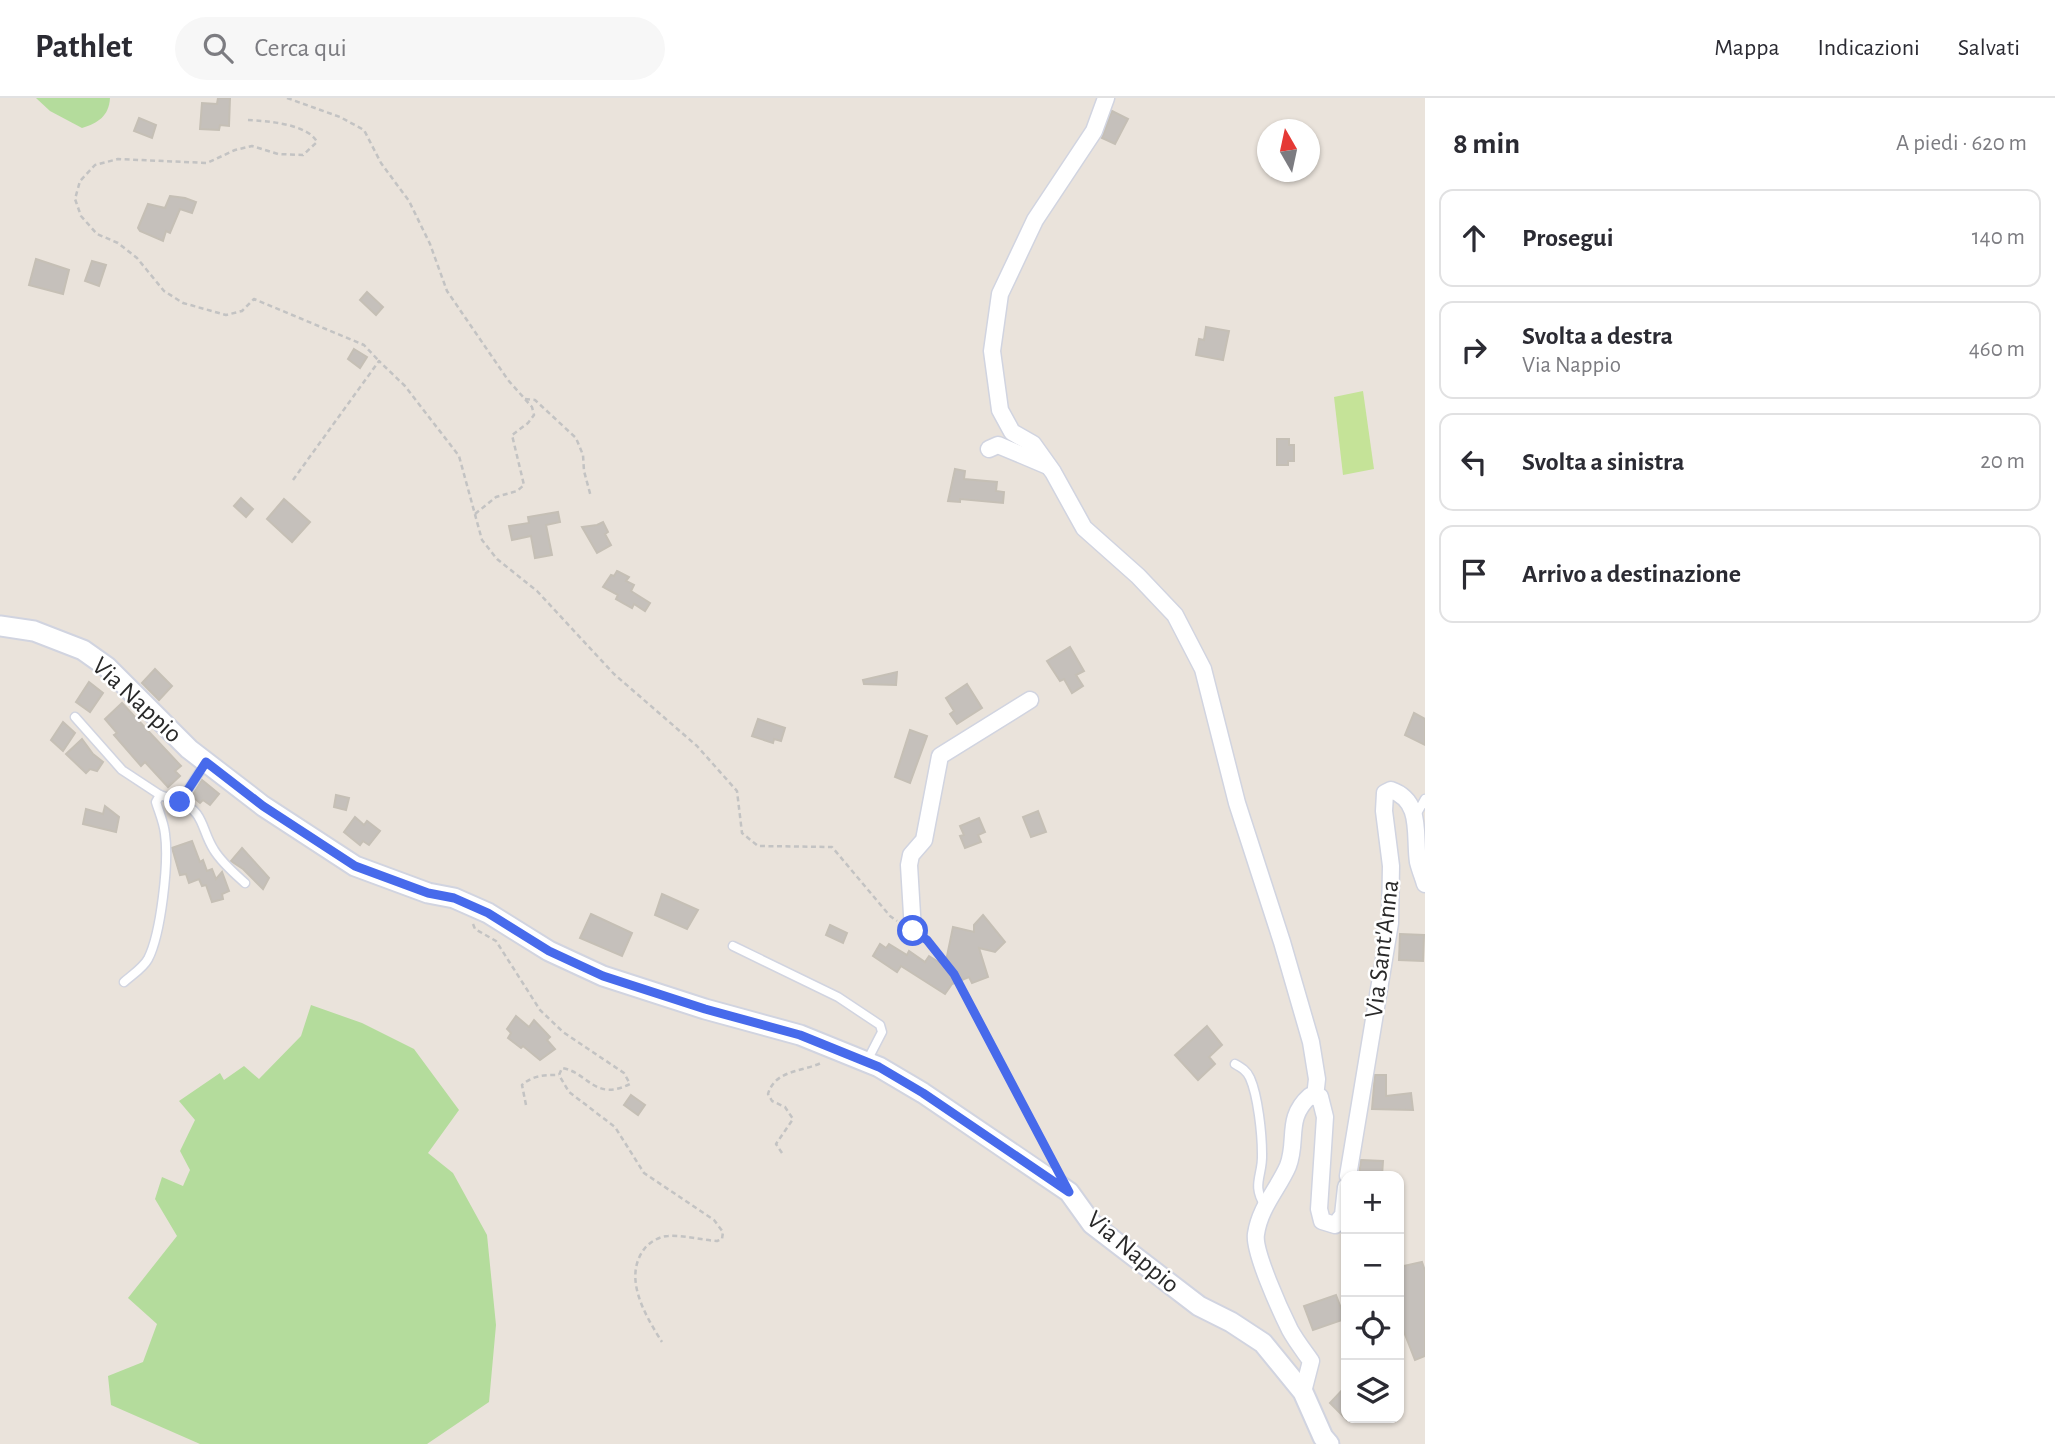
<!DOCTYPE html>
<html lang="it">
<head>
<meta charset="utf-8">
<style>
	body { margin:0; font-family:"Alegreya Sans",sans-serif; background:#f7f7f7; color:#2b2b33 }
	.controls { position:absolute; right:21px; bottom:21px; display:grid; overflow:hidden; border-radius:14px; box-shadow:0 2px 5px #0004 }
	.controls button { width:63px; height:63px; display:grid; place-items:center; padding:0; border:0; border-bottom:2px solid #e1e1e2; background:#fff; color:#2b2b33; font:35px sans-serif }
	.compass { position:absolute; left:1257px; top:21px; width:63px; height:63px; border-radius:50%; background:#fff; box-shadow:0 2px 5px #0004; rotate:351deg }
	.stop { position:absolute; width:21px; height:21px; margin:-16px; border:5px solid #476aeb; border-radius:50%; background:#fff }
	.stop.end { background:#476aeb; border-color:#fff; box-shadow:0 2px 7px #0008 }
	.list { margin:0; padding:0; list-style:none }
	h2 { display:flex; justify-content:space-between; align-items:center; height:91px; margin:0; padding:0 28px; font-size:30px }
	h2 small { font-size:23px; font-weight:400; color:#7c7c81 }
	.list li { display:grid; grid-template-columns:46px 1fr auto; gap:21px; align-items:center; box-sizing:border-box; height:98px; margin:0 14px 14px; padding:0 14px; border:2px solid #e1e1e2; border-radius:14px }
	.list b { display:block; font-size:26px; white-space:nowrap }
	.list p { margin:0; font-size:23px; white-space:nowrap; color:#7c7c81 }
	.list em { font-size:23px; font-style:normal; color:#7c7c81 }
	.icon { flex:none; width:38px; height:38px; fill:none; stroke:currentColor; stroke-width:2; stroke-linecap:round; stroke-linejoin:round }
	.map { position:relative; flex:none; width:1425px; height:1346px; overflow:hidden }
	header { display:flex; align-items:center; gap:42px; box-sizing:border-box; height:98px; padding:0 35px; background:#fff; border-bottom:2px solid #e1e1e2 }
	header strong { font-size:33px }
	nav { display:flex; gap:38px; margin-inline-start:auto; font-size:24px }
	.search { width:490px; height:63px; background:#f7f7f7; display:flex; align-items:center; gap:18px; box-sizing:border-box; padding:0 24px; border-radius:38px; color:#7c7c81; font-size:26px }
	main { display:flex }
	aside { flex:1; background:#fff }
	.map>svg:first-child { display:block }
</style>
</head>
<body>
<header>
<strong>Pathlet</strong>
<div class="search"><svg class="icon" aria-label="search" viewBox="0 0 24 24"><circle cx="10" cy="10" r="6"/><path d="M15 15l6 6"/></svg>Cerca qui</div>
<nav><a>Mappa</a><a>Indicazioni</a><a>Salvati</a></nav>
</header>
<main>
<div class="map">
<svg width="1425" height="1346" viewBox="0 0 1425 1346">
	<rect width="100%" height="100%" fill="#eae3db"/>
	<g fill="#b4dc9c">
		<path d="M36,0H110C109,18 98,25 82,30L50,13Z"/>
		<polygon points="311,907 362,925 414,951 459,1012 428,1055 453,1075 487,1137 496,1227 489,1304 427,1346 200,1346 111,1307 108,1278 143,1264 157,1226 128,1200 177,1138 155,1101 162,1079 183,1088 190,1072 180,1053 195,1022 179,1003 220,975 224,982 244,968 259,981 301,938"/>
	</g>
	<polygon fill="#c5e398" points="1363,293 1374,371 1343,377 1334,299"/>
	<g fill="#c5c0bb" stroke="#c5bfb5" stroke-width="2">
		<polygon points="218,0 230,0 229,28 220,27 219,32 200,31 202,5 217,6"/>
		<polygon points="1112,13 1128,21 1115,46 1102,40"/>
		<polygon points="139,20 156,27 152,40 134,33"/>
		<polygon points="170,98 185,100 196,104 192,115 180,111 170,135 166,133 163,143 140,133 138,130 148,106 165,110"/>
		<polygon points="36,161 69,172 63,196 29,187"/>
		<polygon points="92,163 106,167 99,188 85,183"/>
		<polygon points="367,194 383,209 376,217 360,202"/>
		<polygon points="1206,229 1229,233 1223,262 1196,257 1199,241 1204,242"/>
		<polygon points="354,251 367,259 360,270 348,261"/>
		<polygon points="1277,341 1289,341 1289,347 1294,347 1294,363 1288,363 1288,367 1277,367"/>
		<polygon points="955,371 965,373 964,381 997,384 996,393 1004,394 1003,405 960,401 960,404 948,403"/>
		<polygon points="241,400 253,411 246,419 234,408"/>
		<polygon points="284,401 310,424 292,444 267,421"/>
		<polygon points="558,414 560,424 546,427 552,457 535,460 531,438 512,442 509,428 529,425 528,419"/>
		<polygon points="603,424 608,434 605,436 611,447 597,455 582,429 597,427"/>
		<polygon points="617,473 629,479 626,483 634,487 631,493 650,505 645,513 634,506 632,510 616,501 618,497 603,489 611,477 614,478"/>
		<polygon points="1070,549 1084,573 1076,577 1083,588 1072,595 1064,581 1060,583 1047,563"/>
		<polygon points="155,571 172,588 159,602 142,585"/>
		<polygon points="897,574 896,587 864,586 863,582"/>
		<polygon points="89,584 103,595 90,614 76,604"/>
		<polygon points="967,586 982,610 957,626 950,616 954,613 946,600"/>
		<polygon points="122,605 181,668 175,673 180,678 168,689 145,664 141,668 114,637 117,635 105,621"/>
		<polygon points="1414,615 1425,621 1425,647 1405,637"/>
		<polygon points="758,621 785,630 781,643 774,641 773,645 752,638"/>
		<polygon points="63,624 75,635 63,653 51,642"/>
		<polygon points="910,632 927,638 910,685 895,679"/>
		<polygon points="82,641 93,656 103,664 97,673 90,671 86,675 66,656"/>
		<polygon points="202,682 219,696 210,707 203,702 200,705 192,698"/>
		<polygon points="336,697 349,700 346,712 334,709"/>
		<polygon points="105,708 119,719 116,734 83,726 86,711 103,716"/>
		<polygon points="1038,713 1046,734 1031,739 1023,719"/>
		<polygon points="355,719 364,727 367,723 380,733 369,747 363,743 360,747 344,734"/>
		<polygon points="979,720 985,734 978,737 981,744 965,750 960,738 964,737 960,728"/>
		<polygon points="192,743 200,764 203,762 207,773 212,771 216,781 222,774 229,793 222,796 223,801 212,804 206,787 202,788 199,781 189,785 186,776 180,777 172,750"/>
		<polygon points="242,750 269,780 263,791 243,771 231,763"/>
		<polygon points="662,796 698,812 687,831 655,817"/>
		<polygon points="591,816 632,835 622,858 580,840"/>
		<polygon points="983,817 1005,844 995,854 979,850 988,879 972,885 969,879 952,886 945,896 901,868 897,874 873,858 880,846 886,850 889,846 907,857 909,853 925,864 929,858 945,868 953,829 974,834 974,827"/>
		<polygon points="830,827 847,835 843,845 826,837"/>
		<polygon points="1400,836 1424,837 1423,863 1399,862"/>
		<polygon points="516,918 529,929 534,922 550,939 547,942 555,951 540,962 523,948 521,950 508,940 511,935 507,931"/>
		<polygon points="1207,928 1222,947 1209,959 1215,966 1198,982 1175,957"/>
		<polygon points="1375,977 1386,977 1386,998 1411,995 1413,1012 1372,1011"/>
		<polygon points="631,997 645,1007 638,1017 624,1007"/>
		<polygon points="1361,1062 1383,1063 1382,1078 1359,1078"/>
		<polygon points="1422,1164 1425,1173 1425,1258 1415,1262 1399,1221 1399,1169"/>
		<polygon points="1336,1197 1345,1221 1313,1232 1304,1208"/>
		<polygon points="1346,1288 1346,1321 1330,1305"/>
	</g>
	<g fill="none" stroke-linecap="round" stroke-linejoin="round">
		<defs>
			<g id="service">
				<polyline points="75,619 122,672 160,697"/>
				<path d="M180,704C205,714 201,732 214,752C222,765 234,775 245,785"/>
				<polyline points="1416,717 1425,701"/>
				<polyline points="733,848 838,899 880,927 882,934 867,963"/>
				<path d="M124,884C132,877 143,870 148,861C161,836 169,764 165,736C164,725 159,714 156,704L160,697L180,704L206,664"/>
				<path d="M1235,966C1242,970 1247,973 1250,980C1258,998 1262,1036 1262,1056C1263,1078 1251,1086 1265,1108"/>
			</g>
			<g id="minor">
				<polyline points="1106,0 1094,33 1035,122 1000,196 992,253 1000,312 1012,334 1033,346 1053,374 1084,430 1138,478 1175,517 1203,571 1237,705 1282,844 1311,944 1317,981 1315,999"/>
				<polyline points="989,351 998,347 1048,368"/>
				<polyline points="913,833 909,767 911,757 924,742 940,658 1030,602"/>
				<path d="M1348,1078L1390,825L1391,768L1384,713L1385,695L1391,692C1423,703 1414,738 1418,764C1420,772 1423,779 1425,786"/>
				<path d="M1303,1294L1311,1263C1304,1253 1296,1243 1290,1232C1281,1214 1253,1153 1256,1136C1260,1109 1278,1091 1288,1068C1298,1042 1285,1020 1310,998L1320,999L1325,1019L1319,1111L1322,1123L1335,1127L1343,1117L1346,1089"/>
			</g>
			<polyline id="tertiary" points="0,528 34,533 83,552 107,569 189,651 263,708 355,768 428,795 454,800 488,815 549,853 603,878 705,911 800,937 879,969 923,995 1069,1094 1092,1126 1199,1208 1231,1224 1263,1245 1303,1294 1323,1339 1329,1346"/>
		</defs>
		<use href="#service" stroke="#d1d4e0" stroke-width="11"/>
		<use href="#minor" stroke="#d1d4e0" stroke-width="19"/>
		<use href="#tertiary" stroke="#d1d4e0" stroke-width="23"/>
		<g stroke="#c3c3c3" stroke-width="2.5" stroke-dasharray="5 3.5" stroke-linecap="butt">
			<polyline points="287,0 340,19 364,32 381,65 409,103 430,146 447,193 508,282 532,309 534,317 528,325 512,337 524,387 517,393 496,399 475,416"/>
			<path d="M248,22C267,23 308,26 317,44L303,57L278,56L252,48L235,52L207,65L118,61L95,67L80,83L75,101L81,118L97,136L118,145L137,160L164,193L183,205L226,217L242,213L254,201L364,247L379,263"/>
			<polyline points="525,301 535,302 576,340 583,357 584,373 591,399"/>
			<polyline points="293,382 379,263 405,288 459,358 482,442 497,461 537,493 614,576 697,648 737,693 742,735 758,748 832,749 890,818 897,823"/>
			<path d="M473,826L475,831L496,843L540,912L563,934L624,975L630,986C594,1004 588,974 562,970L559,977L569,994L615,1029L644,1075L714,1122L723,1134L722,1141L717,1143C701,1142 684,1137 668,1138C660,1138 650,1144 645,1150C622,1179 645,1217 662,1244"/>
			<polyline points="926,842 954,876 975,912 1053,1063"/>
			<path d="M526,1007L522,987C533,977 545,977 559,977"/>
			<path d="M782,1055L776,1046L793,1021L785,1009L772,1003L768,996C775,972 801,974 821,965"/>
		</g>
		<use href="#service" stroke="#fff" stroke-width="8"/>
		<use href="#minor" stroke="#fff" stroke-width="16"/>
		<use href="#tertiary" stroke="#fff" stroke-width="19"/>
	</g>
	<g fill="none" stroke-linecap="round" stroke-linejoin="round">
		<polyline stroke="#476aeb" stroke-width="9" points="180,704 206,664 263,708 355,768 428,795 454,800 488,815 549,853 603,878 705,911 800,937 879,969 923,995 1069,1094 954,876 927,842 913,833"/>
	</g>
	<g text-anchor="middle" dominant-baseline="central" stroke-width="5" stroke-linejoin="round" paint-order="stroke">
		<g font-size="26" fill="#292929" stroke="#fff">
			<text transform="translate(137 602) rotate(43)">Via Nappio</text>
			<text transform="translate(1382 851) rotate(-83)">Via Sant'Anna</text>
			<text transform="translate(1133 1154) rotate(40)">Via Nappio</text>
		</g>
	</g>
</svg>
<div class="controls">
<button>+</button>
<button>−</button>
<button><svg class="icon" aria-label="locate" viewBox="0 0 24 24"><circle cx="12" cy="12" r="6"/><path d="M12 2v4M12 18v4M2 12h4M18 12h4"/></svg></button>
<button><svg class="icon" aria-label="layers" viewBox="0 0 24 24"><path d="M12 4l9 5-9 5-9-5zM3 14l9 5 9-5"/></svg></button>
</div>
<svg class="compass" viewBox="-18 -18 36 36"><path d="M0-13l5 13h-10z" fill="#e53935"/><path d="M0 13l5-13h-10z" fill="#7c7c81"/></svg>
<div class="stop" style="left:913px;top:833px"></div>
<div class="stop end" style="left:180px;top:704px"></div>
</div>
<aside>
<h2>8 min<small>A piedi · 620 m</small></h2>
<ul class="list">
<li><svg class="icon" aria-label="ahead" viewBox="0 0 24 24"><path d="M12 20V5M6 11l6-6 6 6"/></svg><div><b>Prosegui</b></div><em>140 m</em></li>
<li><svg class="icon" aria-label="right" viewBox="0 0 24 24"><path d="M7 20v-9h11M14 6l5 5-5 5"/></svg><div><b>Svolta a destra</b><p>Via Nappio</p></div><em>460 m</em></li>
<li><svg class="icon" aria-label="left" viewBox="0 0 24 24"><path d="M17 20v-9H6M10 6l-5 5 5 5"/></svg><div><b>Svolta a sinistra</b></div><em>20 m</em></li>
<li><svg class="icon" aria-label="arrive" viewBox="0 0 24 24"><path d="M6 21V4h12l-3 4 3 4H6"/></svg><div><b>Arrivo a destinazione</b></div></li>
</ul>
</aside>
</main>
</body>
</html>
